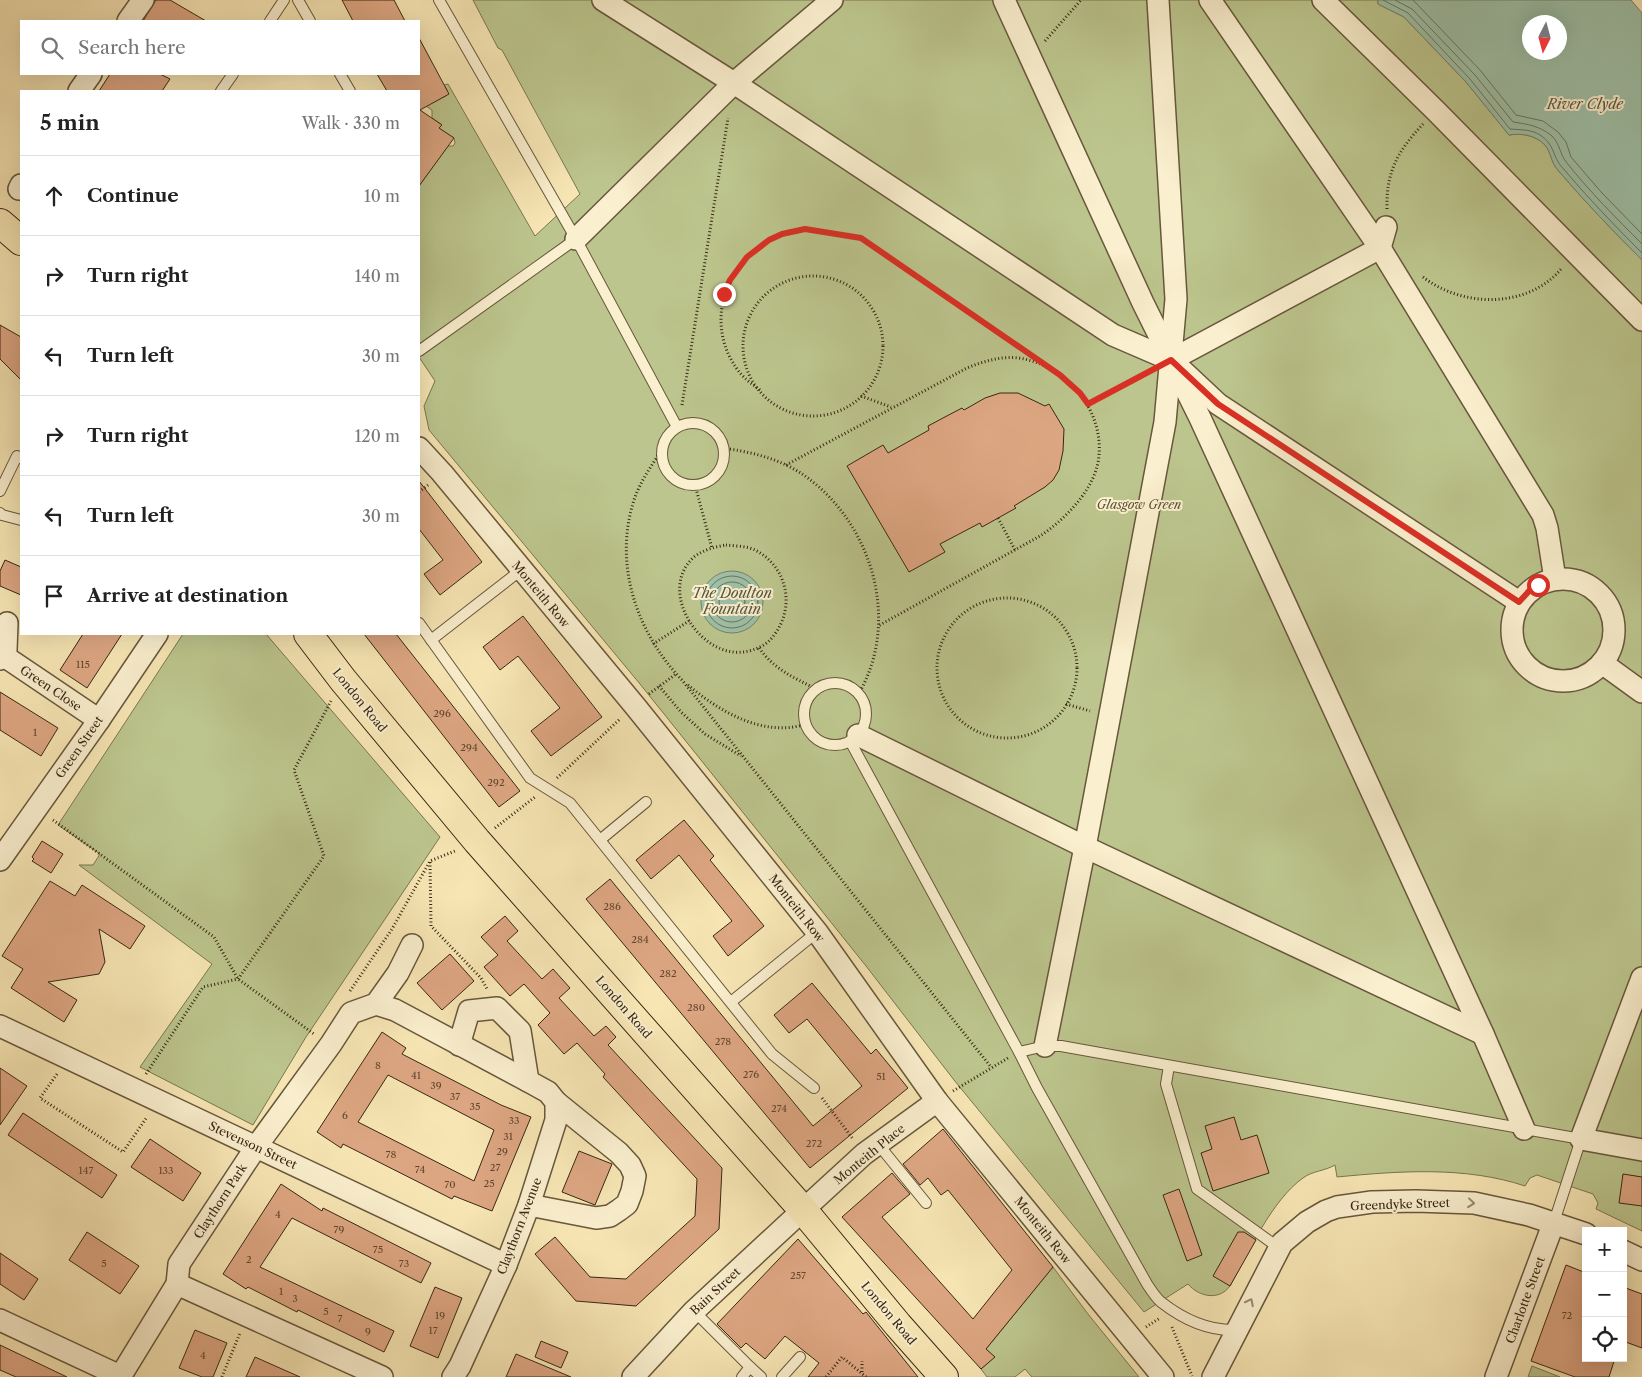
<!DOCTYPE html>
<html lang="en">
<head>
<meta charset="utf-8">
<style>
	body { margin:0; font-family:"Libre Caslon Text",serif; background:#f2f2f2; color:#222 }
	.controls { position:absolute; right:15px; bottom:15px; display:grid; overflow:hidden; border-radius:0px; box-shadow:0 5px 20px #0002 }
	.controls button { width:45px; height:45px; display:grid; place-items:center; padding:0; border:0; border-bottom:1px solid #e0e0e0; background:#fff; color:#222; font:25px sans-serif }
	.compass { position:absolute; left:1522px; top:15px; width:45px; height:45px; border-radius:50%; background:#fff; box-shadow:0 5px 20px #0002; rotate:186deg }
	.stop { position:absolute; width:15px; height:15px; margin:-11px; border:4px solid #d93025; border-radius:50%; background:#fff }
	.stop.end { background:#d93025; border-color:#fff; box-shadow:0 1px 5px #0008 }
	.list { margin:0; padding:0; list-style:none }
	h2 { display:flex; justify-content:space-between; align-items:center; height:65px; margin:0; padding:0 20px; font-size:21px }
	h2 small { font-size:16px; font-weight:400; color:#767676 }
	.list li { display:grid; grid-template-columns:32px 1fr auto; gap:15px; align-items:center; box-sizing:border-box; height:80px; padding:0 20px; border-top:1px solid #e0e0e0 }
	.list b { display:block; font-size:19px; white-space:nowrap }
	.list em { font-size:16px; font-style:normal; color:#767676 }
	.icon { flex:none; width:28px; height:28px; fill:none; stroke:currentColor; stroke-width:2; stroke-linecap:round; stroke-linejoin:round }
	.map { position:relative; flex:none; width:1642px; height:1377px; overflow:hidden }
	.search { position:absolute; background:#fff; box-shadow:0 5px 20px #0002; left:20px; top:20px; width:400px; height:55px; display:flex; align-items:center; gap:12px; box-sizing:border-box; padding:0 18px; border-radius:0px; color:#767676; font-size:19px }
	.panel { position:absolute; background:#fff; box-shadow:0 5px 20px #0002; left:20px; top:90px; width:400px; height:545px; border-radius:0px }
	.map>svg:first-child { display:block }
</style>
</head>
<body>
<div class="map">
<svg width="1642" height="1377" viewBox="0 0 1642 1377">
	<rect width="100%" height="100%" fill="#f7e6b4"/>
	<filter id="stains"><feTurbulence type="fractalNoise" baseFrequency=".004" numOctaves="4"/><feColorMatrix values="0 0 0 0 .2 0 0 0 0 .09 0 0 0 0 .02 0 0 0 .5 -.17"/></filter>
	<radialGradient id="worn" r=".72"><stop offset=".6" stop-color="#630" stop-opacity="0"/><stop offset="1" stop-color="#630" stop-opacity=".3"/></radialGradient>
	<g fill="#bcc58d" stroke="#7a7650">
		<path d="M473,0H1378V4L1404,17L1466,82L1509,135C1522,133 1535,135 1545,145C1551,152 1551,162 1557,169C1584,201 1613,231 1642,260V1231L1596,1209L1598,1203L1593,1194L1537,1175L1530,1178L1525,1186C1465,1166 1399,1171 1337,1177L1335,1165C1325,1171 1312,1171 1303,1178C1272,1200 1248,1253 1230,1286C1219,1301 1199,1297 1188,1284L1144,1312L954,1080L866,966L640,684L429,430L424,406L435,381L419,357V186L448,146H453L455,143L454,138L439,128L441,124L432,118V110L426,106L446,96L447,90L444,85L448,84L535,236L580,194L502,50L498,48Z"/>
		<polygon points="183,634 266,634 440,837 306,1037 253,1125 140,1067 212,964 79,865 93,865 100,854 58,825"/>
		<polygon points="1053,1267 1088,1314 1139,1377 1032,1377 1025,1369 1015,1377 987,1377 981,1369 994,1357 986,1349"/>
		<polygon points="1532,1366 1560,1377 1528,1377"/>
	</g>
	<g fill="#9ec0a7" stroke="#75836c" fill-rule="evenodd">
		<path d="M1378,0H1631L1642,13V260C1613,231 1584,201 1557,169C1551,162 1551,152 1545,145C1535,135 1522,133 1509,135L1466,82L1404,17L1378,4ZM1560,22V52H1530V22Z"/>
		<circle cx="732" cy="602" r="31"/>
	</g>
	<g fill="none" stroke-linecap="round" stroke-linejoin="round">
		<g stroke="#6b745e" stroke-width="1">
			<path d="M1383,0L1408,13L1470,79L1510,129C1520,130 1531,129 1540,135C1555,145 1552,155 1561,166C1587,197 1614,225 1642,253"/>
			<path d="M1395,0L1412,9L1475,75L1513,122C1527,124 1540,126 1552,136C1560,144 1560,155 1567,163C1590,192 1616,218 1642,244"/>
			<polyline points="1413,0 1480,70 1516,115 1543,121 1558,132 1566,142 1571,157 1602,193 1642,234"/>
			<circle cx="732" cy="602" r="26"/>
			<circle cx="732" cy="602" r="20"/>
			<circle cx="732" cy="602" r="13"/>
		</g>
	</g>
	<g fill="#dda682" stroke="#382714" fill-rule="evenodd">
		<polygon points="156,0 170,0 206,21 143,21"/>
		<polygon points="342,0 394,0 405,21 353,21"/>
		<polygon points="419,38 449,94 420,110 442,125 439,128 454,138 419,186 419,91 387,91 377,74 419,74"/>
		<polygon points="110,74 160,74 170,79 162,91 99,91"/>
		<polygon points="0,325 21,337 21,380 0,359"/>
		<polygon points="1000,393 1018,393 1045,406 1049,404 1064,429 1063,451 1059,470 1053,480 1045,487 1014,506 1016,508 982,527 980,523 940,544 945,552 909,572 847,466 883,445 888,453 929,430 928,426 943,418 962,408 964,410 985,398"/>
		<polygon points="419,481 482,562 440,595 424,574 443,560 419,529"/>
		<polygon points="5,560 21,567 21,595 0,586 0,571"/>
		<polygon points="523,616 602,717 551,756 531,731 560,708 518,656 500,670 483,647"/>
		<polygon points="83,634 122,634 87,688 60,670"/>
		<polygon points="364,634 396,634 520,791 499,807"/>
		<polygon points="0,692 58,728 41,756 0,730"/>
		<polygon points="684,820 714,856 710,860 764,926 728,956 713,936 732,921 679,855 651,879 636,860"/>
		<polygon points="42,841 63,854 51,873 32,861 34,859 32,857"/>
		<polygon points="610,879 813,1126 862,1086 807,1019 789,1033 774,1015 812,983 871,1054 876,1049 908,1088 810,1168 586,899"/>
		<polygon points="50,881 75,896 82,885 145,926 130,949 99,929 105,962 99,974 48,982 77,1000 64,1022 11,988 23,969 2,956"/>
		<polygon points="505,916 518,931 507,941 542,979 553,969 570,988 559,998 594,1036 606,1026 616,1037 608,1045 722,1168 719,1229 636,1306 576,1301 535,1254 555,1237 590,1277 626,1279 695,1216 697,1179 603,1077 605,1074 577,1043 564,1054 538,1025 550,1013 524,984 510,996 484,967 498,955 481,937"/>
		<polygon points="450,954 474,981 442,1010 417,983"/>
		<path d="M382,1032L406,1048L402,1054L501,1105L531,1117L492,1211L454,1196L452,1199L343,1144L341,1148L317,1132ZM388,1075L494,1130L474,1181L358,1122Z"/>
		<polygon points="0,1068 27,1086 0,1125"/>
		<polygon points="23,1113 117,1175 102,1198 8,1135"/>
		<polygon points="1234,1117 1241,1140 1257,1135 1269,1173 1213,1191 1201,1153 1212,1149 1205,1126"/>
		<polygon points="943,1129 1053,1267 986,1349 995,1357 981,1369 842,1217 892,1173 910,1194 882,1217 973,1319 1012,1270 948,1190 941,1195 928,1178 920,1185 903,1164"/>
		<polygon points="150,1139 201,1173 183,1201 131,1167"/>
		<polygon points="579,1151 612,1164 595,1205 562,1192"/>
		<polygon points="1623,1174 1642,1177 1642,1206 1619,1203"/>
		<polygon points="281,1184 322,1211 323,1208 431,1263 421,1283 292,1218 260,1267 394,1331 384,1352 298,1310 297,1312 248,1287 246,1289 223,1274"/>
		<polygon points="1179,1189 1202,1255 1187,1261 1163,1195"/>
		<polygon points="87,1232 139,1266 120,1294 69,1260"/>
		<polygon points="1238,1232 1244,1232 1256,1240 1230,1286 1213,1276"/>
		<polygon points="798,1239 863,1314 866,1312 918,1377 808,1377 819,1363 785,1336 765,1359 746,1343 741,1348 717,1324"/>
		<polygon points="0,1253 38,1279 24,1300 0,1284"/>
		<polygon points="1566,1265 1586,1273 1586,1358 1615,1358 1609,1377 1575,1377 1531,1361"/>
		<polygon points="435,1287 462,1298 438,1358 410,1346"/>
		<polygon points="1623,1287 1642,1294 1642,1348 1623,1341"/>
		<polygon points="195,1330 227,1343 213,1377 202,1377 179,1368"/>
		<polygon points="541,1341 568,1352 561,1368 535,1357"/>
		<polygon points="0,1345 67,1377 16,1377 0,1370"/>
		<polygon points="516,1354 571,1377 506,1377"/>
		<polygon points="255,1357 300,1377 246,1377"/>
	</g>
	<g fill="none" stroke-linecap="round" stroke-linejoin="round">
		<defs>
			<g id="lane">
				<polyline points="298,0 310,21"/>
				<polyline points="439,0 576,239 677,427"/>
				<polyline points="270,21 284,0"/>
				<polyline points="340,74 350,91"/>
				<polyline points="221,91 233,74"/>
				<polyline points="419,351 576,239"/>
				<circle cx="693" cy="454" r="31"/>
				<polyline points="0,491 17,456 21,458"/>
				<polyline points="0,513 2,515 21,520"/>
				<polyline points="419,623 530,778 570,803 772,1054 814,1088"/>
				<polyline points="431,640 521,570"/>
				<circle cx="835" cy="714" r="31"/>
				<path d="M850,741L1019,1052L1037,1088L1147,1284C1151,1290 1156,1298 1161,1302C1184,1320 1208,1331 1236,1330"/>
				<polyline points="600,840 646,802"/>
				<polyline points="731,1002 817,932"/>
				<polyline points="1019,1052 1045,1046 1061,1046 1581,1139 1554,1222"/>
				<polyline points="1169,1066 1166,1084 1197,1189 1279,1248"/>
				<polyline points="878,1144 926,1203"/>
				<polyline points="694,1311 750,1367"/>
				<polyline points="742,1377 750,1367 761,1377"/>
				<polyline points="782,1377 800,1357"/>
			</g>
			<g id="street">
				<polyline points="603,0 734,83 1113,335 1171,360 1218,404 1519,602"/>
				<polyline points="1004,0 1143,303 1200,418 1483,1034 1524,1129"/>
				<polyline points="1210,0 1380,248 1543,515 1547,528 1555,579"/>
				<polyline points="1323,0 1436,111 1642,320"/>
				<polyline points="128,21 143,0"/>
				<polyline points="79,91 91,74"/>
				<polyline points="19,189 21,185"/>
				<polyline points="576,239 734,83 832,0"/>
				<polyline points="1171,360 1380,248 1386,227"/>
				<polyline points="419,448 442,473 635,706 817,932 937,1101 1163,1377"/>
				<circle cx="1563" cy="630" r="51"/>
				<polyline points="4,656 99,720"/>
				<polyline points="0,659 6,650 7,623"/>
				<polyline points="1602,663 1642,692"/>
				<polyline points="858,735 1085,847 1483,1034"/>
				<polyline points="0,860 99,720 157,634"/>
				<polyline points="1642,978 1581,1139 1642,1150"/>
				<polyline points="376,1004 395,1010 528,1081 548,1092 556,1102 556,1120 529,1205 506,1265 460,1366 453,1377"/>
				<polyline points="0,1026 506,1265"/>
				<polyline points="459,1045 469,1011 497,1008 520,1031 528,1081"/>
				<polyline points="1045,1046 1085,847 1165,422 1176,299 1158,0"/>
				<polyline points="529,1205 596,1218 610,1216 619,1210 627,1204 632,1191 635,1176 630,1165 619,1153 556,1102"/>
				<polyline points="1623,1251 1642,1260"/>
				<polyline points="177,1284 382,1377"/>
				<polyline points="0,1320 120,1376"/>
				<polyline points="120,1377 177,1284 179,1264 256,1147 331,1044 351,1013 376,1004 398,973 412,945"/>
				<polyline points="633,1377 694,1311 803,1210 864,1154 937,1101"/>
				<polyline points="1213,1377 1282,1243 1307,1222 1326,1211 1337,1207 1372,1202 1416,1201 1474,1203 1529,1215 1586,1234"/>
				<polyline points="1496,1377 1554,1222"/>
			</g>
			<g id="primary">
				<polyline points="0,223 21,241"/>
				<polyline points="308,634 343,680 477,841 803,1210 898,1325 944,1377"/>
			</g>
		</defs>
		<use href="#lane" stroke="#68573c" stroke-width="12"/>
		<use href="#street" stroke="#68573c" stroke-width="24"/>
		<use href="#primary" stroke="#382714" stroke-width="30"/>
		<g stroke="#382714" stroke-width="3" stroke-dasharray="1 2.5" stroke-linecap="butt">
			<polyline points="1045,41 1081,0"/>
			<path d="M1387,209C1386,171 1398,151 1423,124"/>
			<circle cx="813" cy="346" r="70"/>
			<path d="M1423,277C1463,308 1528,309 1562,268"/>
			<path d="M760,390C753,385 745,379 740,373C697,319 732,244 795,231C809,228 845,234 859,238C870,241 890,258 900,265C940,292 980,319 1020,346L1042,363"/>
			<polyline points="861,396 891,407"/>
			<polyline points="1088,404 1149,372"/>
			<polyline points="682,405 728,118"/>
			<path d="M723,448C752,452 781,459 805,476C872,523 901,621 859,693"/>
			<path d="M662,450C651,466 640,482 634,500C613,565 637,633 682,680L991,1067"/>
			<path d="M786,465L967,368C984,361 1001,356 1019,358C1065,365 1103,408 1099,455C1097,487 1066,519 1040,536L878,626"/>
			<polyline points="695,485 712,548"/>
			<polyline points="419,492 428,485"/>
			<polyline points="998,518 1015,550"/>
			<path d="M726,545C735,546 747,546 755,550C787,566 796,607 774,635C768,644 760,648 749,651C703,663 655,592 694,557C703,550 714,547 726,545Z"/>
			<circle cx="1007" cy="668" r="70"/>
			<polyline points="653,644 689,621"/>
			<path d="M759,648C775,670 793,677 816,689"/>
			<path d="M688,685C719,711 763,738 806,724"/>
			<polyline points="659,686 681,712 705,734 741,756"/>
			<polyline points="649,694 676,674"/>
			<polyline points="1066,704 1090,711"/>
			<polyline points="557,778 620,719"/>
			<polyline points="53,820 214,937 238,979 314,1034"/>
			<polyline points="495,828 535,797"/>
			<polyline points="430,862 431,926 481,978 487,989"/>
			<polyline points="350,991 392,929 430,861 455,851"/>
			<polyline points="57,1074 40,1098 123,1152 147,1117"/>
			<polyline points="146,1074 203,987 238,979 324,856 294,770 331,701"/>
			<polyline points="953,1091 1008,1058"/>
			<polyline points="822,1098 853,1139"/>
			<polyline points="1146,1327 1160,1318"/>
			<polyline points="1172,1327 1192,1376"/>
			<polyline points="862,1372 862,1361"/>
			<polyline points="222,1377 240,1333"/>
			<polyline points="826,1377 842,1357 866,1377"/>
		</g>
		<use href="#lane" stroke="#faefce" stroke-width="10"/>
		<use href="#street" stroke="#faefce" stroke-width="21"/>
		<use href="#primary" stroke="#f7e6b4" stroke-width="28"/>
	</g>
	<defs><path id="oneway-chevron" d="M-2-3.5L2.5 0L-2 3.5" fill="none" stroke-width="1.6" stroke-linecap="round" stroke-linejoin="round" transform="scale(1.25)"/></defs>
	<g stroke="#998b71">
		<use href="#oneway-chevron" transform="translate(1471 1203) rotate(6)"/>
		<use href="#oneway-chevron" transform="translate(1250 1302) rotate(-63)"/>
	</g>
	<g fill="none" stroke-linecap="round" stroke-linejoin="round">
		<polyline stroke="#d93025" stroke-width="6" points="724,294 730,280 747,257 769,240 782,234 805,229 861,238 1060,375 1080,393 1088,404 1171,360 1218,404 1519,602 1530,590 1538,585"/>
	</g>
	<g text-anchor="middle" dominant-baseline="central" stroke-width="4" stroke-linejoin="round" paint-order="stroke">
		<g font-size="10" fill="#614730">
			<text x="83" y="664">115</text>
			<text x="442" y="713">296</text>
			<text x="35" y="732">1</text>
			<text x="469" y="747">294</text>
			<text x="496" y="782">292</text>
			<text x="612" y="906">286</text>
			<text x="640" y="939">284</text>
			<text x="668" y="973">282</text>
			<text x="696" y="1007">280</text>
			<text x="723" y="1041">278</text>
			<text x="378" y="1065">8</text>
			<text x="751" y="1074">276</text>
			<text x="416" y="1075">41</text>
			<text x="881" y="1076">51</text>
			<text x="436" y="1085">39</text>
			<text x="455" y="1096">37</text>
			<text x="475" y="1106">35</text>
			<text x="779" y="1108">274</text>
			<text x="345" y="1115">6</text>
			<text x="514" y="1120">33</text>
			<text x="508" y="1136">31</text>
			<text x="814" y="1143">272</text>
			<text x="502" y="1151">29</text>
			<text x="391" y="1154">78</text>
			<text x="495" y="1167">27</text>
			<text x="420" y="1169">74</text>
			<text x="86" y="1170">147</text>
			<text x="166" y="1170">133</text>
			<text x="489" y="1183">25</text>
			<text x="450" y="1184">70</text>
			<text x="278" y="1214">4</text>
			<text x="339" y="1229">79</text>
			<text x="378" y="1249">75</text>
			<text x="249" y="1259">2</text>
			<text x="104" y="1263">5</text>
			<text x="404" y="1263">73</text>
			<text x="798" y="1275">257</text>
			<text x="281" y="1291">1</text>
			<text x="295" y="1298">3</text>
			<text x="326" y="1311">5</text>
			<text x="440" y="1315">19</text>
			<text x="1567" y="1315">72</text>
			<text x="340" y="1318">7</text>
			<text x="433" y="1330">17</text>
			<text x="368" y="1331">9</text>
			<text x="203" y="1355">4</text>
		</g>
		<g font-size="12" font-style="italic" fill="#594e32" stroke="#faefce">
			<text x="1139" y="504">Glasgow Green</text>
		</g>
		<g font-size="12" fill="#382714" stroke="#faefce">
			<text transform="translate(541 594) rotate(50)">Monteith Row</text>
			<text transform="translate(51 688) rotate(34)">Green Close</text>
			<text transform="translate(360 700) rotate(51)">London Road</text>
			<text transform="translate(79 747) rotate(-55)">Green Street</text>
			<text transform="translate(797 908) rotate(52)">Monteith Row</text>
			<text transform="translate(624 1007) rotate(49)">London Road</text>
			<text transform="translate(253 1145) rotate(25)">Stevenson Street</text>
			<text transform="translate(869 1154) rotate(-39)">Monteith Place</text>
			<text transform="translate(220 1201) rotate(-57)">Claythorn Park</text>
			<text transform="translate(1400 1204) rotate(-2)">Greendyke Street</text>
			<text transform="translate(519 1226) rotate(-69)">Claythorn Avenue</text>
			<text transform="translate(1043 1230) rotate(51)">Monteith Row</text>
			<text transform="translate(715 1291) rotate(-43)">Bain Street</text>
			<text transform="translate(1525 1300) rotate(-70)">Charlotte Street</text>
			<text transform="translate(889 1313) rotate(50)">London Road</text>
		</g>
		<g font-size="14" font-style="italic" fill="#575540" stroke="#faefce">
			<text x="1585" y="104">River Clyde</text>
			<text x="732" y="593">The Doulton<tspan x="732" dy="16">Fountain</tspan></text>
		</g>
	</g>
	<rect width="100%" height="100%" filter="url(#stains)"/>
	<rect width="100%" height="100%" fill="url(#worn)"/>
</svg>
<div class="controls">
<button>+</button>
<button>−</button>
<button><svg class="icon" aria-label="locate" viewBox="0 0 24 24"><circle cx="12" cy="12" r="6"/><path d="M12 2v4M12 18v4M2 12h4M18 12h4"/></svg></button>
</div>
<svg class="compass" viewBox="-18 -18 36 36"><path d="M0-13l5 13h-10z" fill="#e53935"/><path d="M0 13l5-13h-10z" fill="#767676"/></svg>
<div class="stop" style="left:1538px;top:585px"></div>
<div class="stop end" style="left:724px;top:294px"></div>
<div class="search"><svg class="icon" aria-label="search" viewBox="0 0 24 24"><circle cx="10" cy="10" r="6"/><path d="M15 15l6 6"/></svg>Search here</div>
<section class="panel">
<h2>5 min<small>Walk · 330 m</small></h2>
<ul class="list">
<li><svg class="icon" aria-label="ahead" viewBox="0 0 24 24"><path d="M12 20V5M6 11l6-6 6 6"/></svg><div><b>Continue</b></div><em>10 m</em></li>
<li><svg class="icon" aria-label="right" viewBox="0 0 24 24"><path d="M7 20v-9h11M14 6l5 5-5 5"/></svg><div><b>Turn right</b></div><em>140 m</em></li>
<li><svg class="icon" aria-label="left" viewBox="0 0 24 24"><path d="M17 20v-9H6M10 6l-5 5 5 5"/></svg><div><b>Turn left</b></div><em>30 m</em></li>
<li><svg class="icon" aria-label="right" viewBox="0 0 24 24"><path d="M7 20v-9h11M14 6l5 5-5 5"/></svg><div><b>Turn right</b></div><em>120 m</em></li>
<li><svg class="icon" aria-label="left" viewBox="0 0 24 24"><path d="M17 20v-9H6M10 6l-5 5 5 5"/></svg><div><b>Turn left</b></div><em>30 m</em></li>
<li><svg class="icon" aria-label="arrive" viewBox="0 0 24 24"><path d="M6 21V4h12l-3 4 3 4H6"/></svg><div><b>Arrive at destination</b></div></li>
</ul>
</section>
</div>
</body>
</html>
